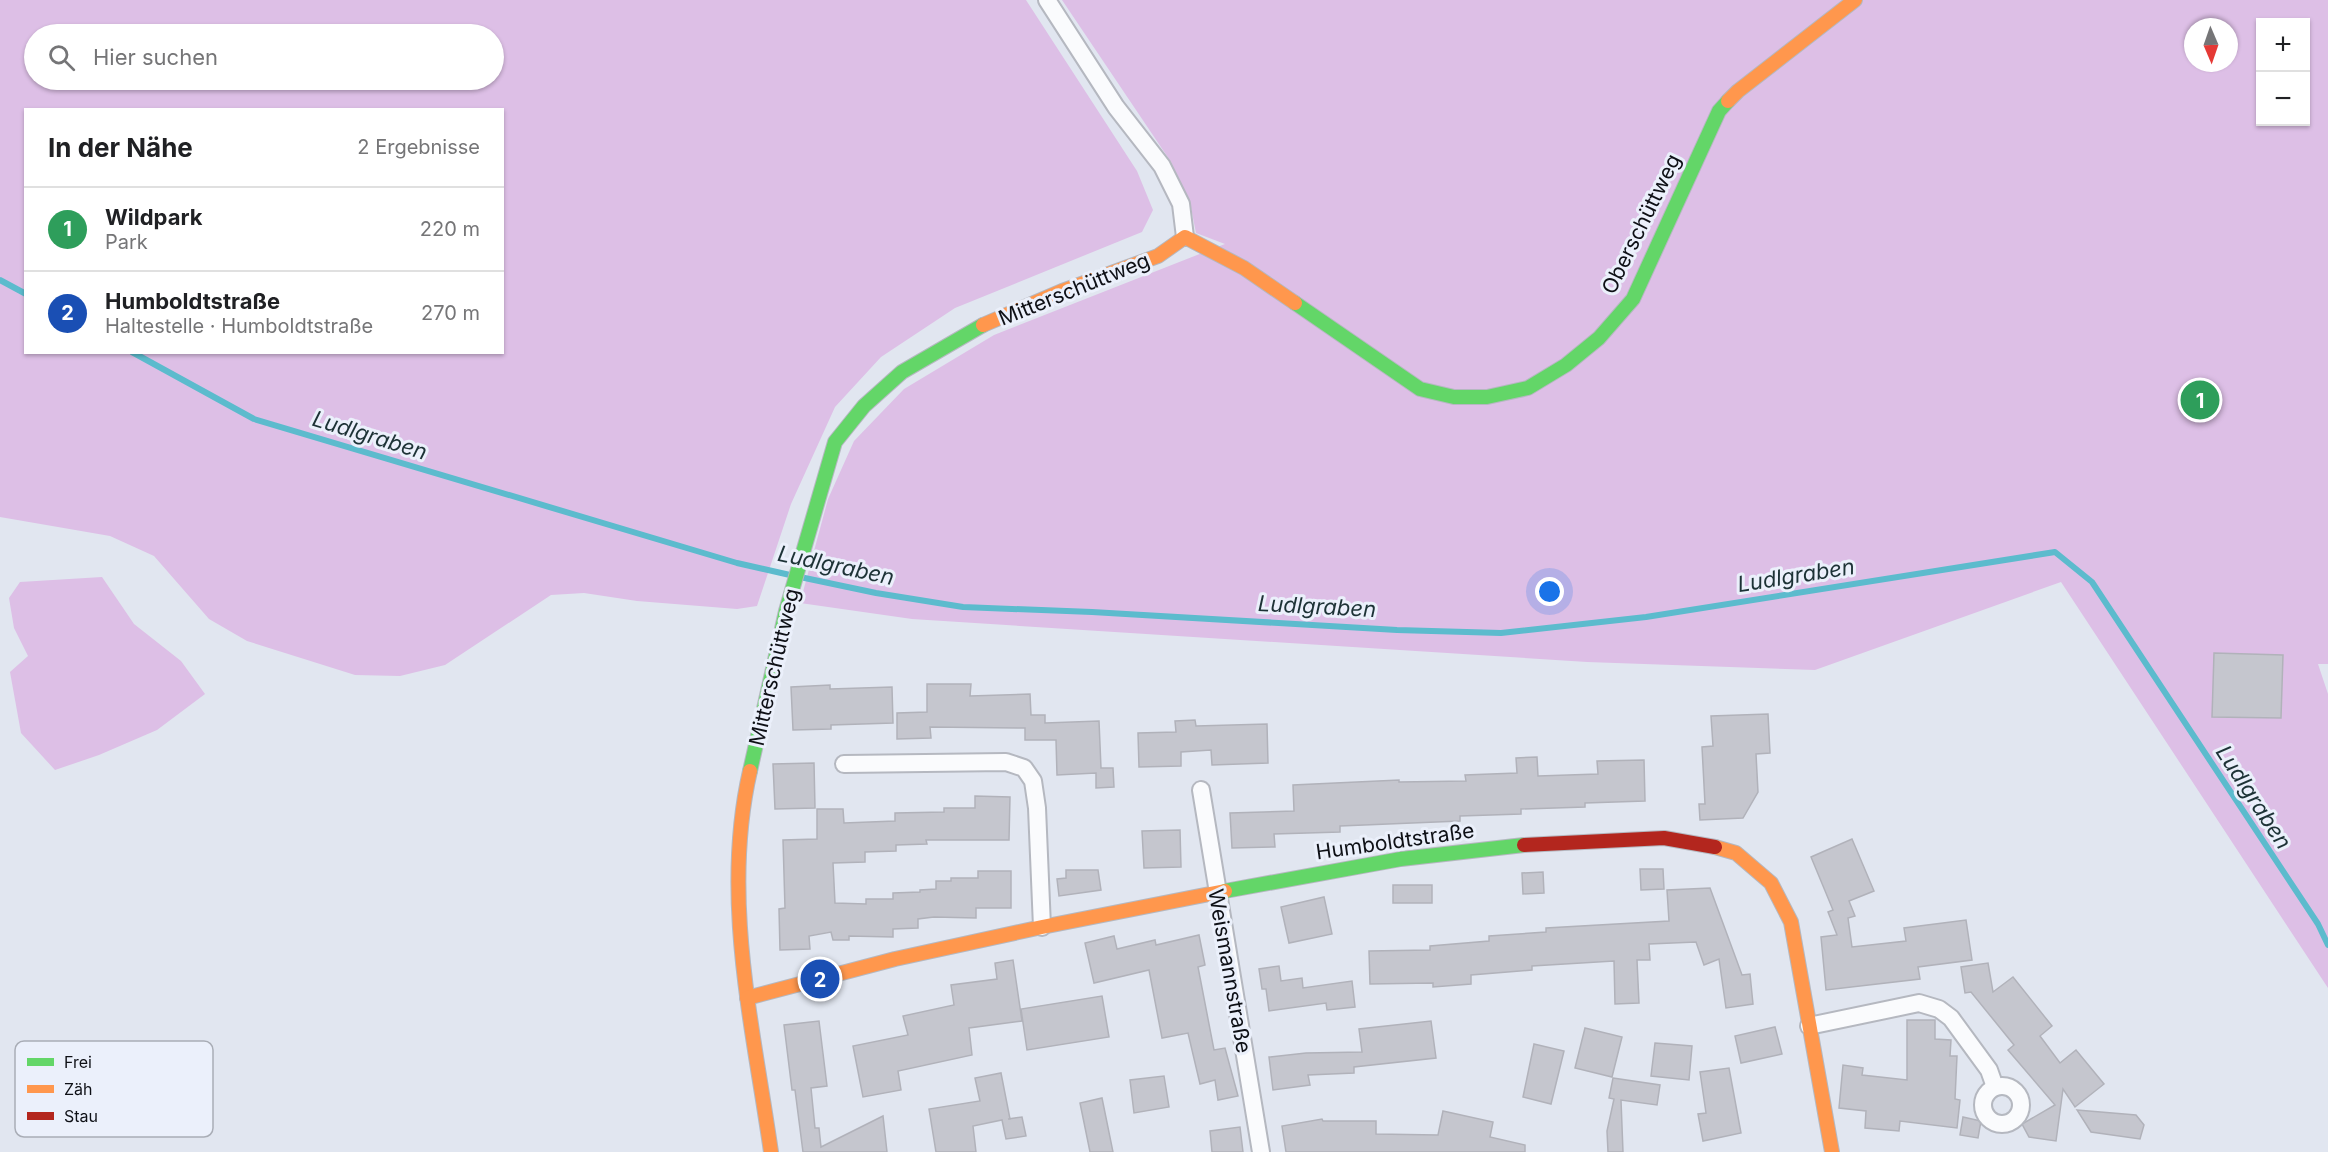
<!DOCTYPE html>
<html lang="de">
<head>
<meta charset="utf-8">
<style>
	body { margin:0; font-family:Inter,sans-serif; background:#f2f2f2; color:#202124 }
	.controls { position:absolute; right:18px; top:18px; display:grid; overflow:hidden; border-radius:0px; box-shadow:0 2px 4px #0004 }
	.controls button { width:54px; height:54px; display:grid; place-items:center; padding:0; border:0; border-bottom:2px solid #e0e0e0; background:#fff; color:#202124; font:30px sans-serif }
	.compass { position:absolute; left:2184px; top:18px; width:54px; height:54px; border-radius:50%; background:#fff; box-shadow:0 2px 4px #0004; rotate:178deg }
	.you { position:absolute; left:1550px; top:592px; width:21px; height:21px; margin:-15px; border:4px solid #fff; border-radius:50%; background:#1a73e8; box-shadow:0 0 0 9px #1a73e833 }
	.badge { display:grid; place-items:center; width:39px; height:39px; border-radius:50%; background:#ea580c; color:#fff; font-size:20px; font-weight:700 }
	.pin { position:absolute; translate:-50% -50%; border:3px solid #fff; box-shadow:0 2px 6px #0006 }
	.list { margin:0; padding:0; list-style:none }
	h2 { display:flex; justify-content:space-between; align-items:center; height:78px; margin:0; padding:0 24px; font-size:26px }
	h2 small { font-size:20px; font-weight:400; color:#757577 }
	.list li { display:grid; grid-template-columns:39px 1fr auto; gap:18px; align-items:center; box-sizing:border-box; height:84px; padding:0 24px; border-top:2px solid #e0e0e0 }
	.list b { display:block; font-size:22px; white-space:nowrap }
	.list p { margin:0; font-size:20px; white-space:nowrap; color:#757577 }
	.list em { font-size:20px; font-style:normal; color:#757577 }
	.icon { flex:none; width:33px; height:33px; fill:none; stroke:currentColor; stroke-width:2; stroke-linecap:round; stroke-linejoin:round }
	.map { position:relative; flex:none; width:2328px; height:1152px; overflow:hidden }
	.search { position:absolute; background:#fff; box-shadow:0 2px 4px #0004; left:24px; top:24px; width:480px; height:66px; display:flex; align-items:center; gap:15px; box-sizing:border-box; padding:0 21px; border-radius:33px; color:#757577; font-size:22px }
	.panel { position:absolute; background:#fff; box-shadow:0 2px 4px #0004; left:24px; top:108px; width:480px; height:246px; border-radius:0px }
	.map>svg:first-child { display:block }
</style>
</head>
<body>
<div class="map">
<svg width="2328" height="1152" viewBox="0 0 2328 1152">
	<rect width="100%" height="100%" fill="#e1e6f0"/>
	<g fill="#ddbfe6" fill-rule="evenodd">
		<path d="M0,0H1026L1137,171L1153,210L1142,232L955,308L881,357L835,407L791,504L757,606L737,609L637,601L584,593L551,595L445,665L400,676L355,675L247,641L209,619L154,556L110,536L0,517ZM34,34H494V80H34ZM26,110H502V352H26Z"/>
		<path d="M1062,0H2328V664H2318L2328,694V988L2061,582L1815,670L1587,662L912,619L800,603L828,499L854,441L904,389L994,335L1225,244L1196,233L1190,203L1171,162ZM2260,22H2306V122H2260ZM2193,27H2229V63H2193Z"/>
		<polygon points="102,577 134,624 181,661 205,694 157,730 99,755 55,770 21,733 10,672 28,656 14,628 9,598 20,582"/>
	</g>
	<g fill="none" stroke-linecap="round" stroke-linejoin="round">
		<g stroke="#5cbbcd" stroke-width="6">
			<polyline points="0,280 26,294"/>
			<polyline points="132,352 254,419 737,563 790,575"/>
			<polyline points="800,577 876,593 963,607 1092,612 1397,630 1501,633 1646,617 2055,552 2092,582 2318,924 2328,945"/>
		</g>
	</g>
	<g fill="#c5c6ce" stroke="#b1b2ba" stroke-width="1.5">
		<polygon points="2214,653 2283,655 2281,718 2212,717"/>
		<polygon points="927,684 971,684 970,696 1030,694 1031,715 1045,715 1045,723 1099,721 1101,768 1113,768 1114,787 1096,788 1096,773 1057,775 1056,740 1025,740 1025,728 930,727 931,738 897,739 897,713 927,712"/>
		<polygon points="830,685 830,689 892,687 893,723 831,725 831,729 793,730 791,687"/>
		<polygon points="1768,714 1770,753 1756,754 1758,792 1743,818 1700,820 1699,804 1705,804 1702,747 1713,746 1711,716"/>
		<polygon points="1195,720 1196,726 1267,724 1268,763 1212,765 1211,750 1181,752 1181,766 1139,767 1138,733 1176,732 1175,721"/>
		<polygon points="1537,757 1538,776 1598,774 1597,761 1644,760 1645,801 1585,803 1585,807 1521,809 1521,814 1460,816 1460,821 1340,826 1340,832 1274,834 1275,847 1232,848 1230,813 1294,811 1293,785 1399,780 1399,782 1466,781 1465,775 1517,773 1516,758"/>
		<polygon points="814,763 815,808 775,809 773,764"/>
		<polygon points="975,796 1010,797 1009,840 926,840 927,844 896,845 896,851 865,852 865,862 833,863 835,903 866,904 866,899 893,899 893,893 920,892 920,890 936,889 936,881 951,881 951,878 978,878 978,871 1011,871 1011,908 976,908 976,918 934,917 918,919 918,928 893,929 893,937 849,936 849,940 833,940 831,932 809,936 810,949 780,950 779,909 785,908 783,840 817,839 817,809 843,809 844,823 895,821 895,813 944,812 944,808 975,808"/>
		<polygon points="1180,830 1181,867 1144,868 1142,831"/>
		<polygon points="1852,839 1874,891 1849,901 1855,916 1848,918 1852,947 1906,941 1904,928 1966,920 1972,960 1918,967 1920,979 1826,990 1821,937 1837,935 1828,912 1833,910 1811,857"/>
		<polygon points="1640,869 1663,869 1664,889 1641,890"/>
		<polygon points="1066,870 1098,870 1101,890 1059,896 1057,879 1066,878"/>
		<polygon points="1543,872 1544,893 1523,894 1522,873"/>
		<rect x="1393" y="885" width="39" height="18"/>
		<polygon points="1710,888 1742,975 1750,974 1753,1004 1726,1008 1719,959 1704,965 1696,942 1649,944 1650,960 1637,960 1639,1003 1615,1004 1614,961 1532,966 1532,970 1471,975 1471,984 1433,987 1433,983 1370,984 1369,951 1430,950 1430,946 1489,941 1489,936 1546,932 1546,928 1669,921 1667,890"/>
		<polygon points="1324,897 1332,934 1289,943 1281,907"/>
		<polygon points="1199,935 1205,965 1198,967 1214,1050 1225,1048 1238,1096 1218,1100 1215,1080 1200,1084 1188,1033 1162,1038 1149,970 1094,983 1085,943 1114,936 1117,949 1155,940 1156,945"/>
		<polygon points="1013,960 1022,1021 969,1028 972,1055 898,1071 901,1090 863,1097 853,1046 908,1035 903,1016 954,1005 951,985 997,979 995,963"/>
		<polygon points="1988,963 1993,992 2013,977 2052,1026 2040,1036 2060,1063 2076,1050 2104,1084 2075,1107 2063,1089 2056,1141 2029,1137 2022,1124 2055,1105 2008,1050 2014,1045 1971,992 1965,993 1961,967"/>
		<polygon points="1279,966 1281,981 1302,978 1303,988 1352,981 1355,1007 1327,1010 1326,1003 1269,1011 1266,989 1262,989 1259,969"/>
		<polygon points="1102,996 1109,1037 1027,1050 1021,1009"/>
		<polygon points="1907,1020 1935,1020 1935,1039 1951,1040 1950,1056 1957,1056 1955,1099 1960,1100 1957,1128 1900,1121 1899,1131 1865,1128 1866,1111 1839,1108 1843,1065 1863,1068 1862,1075 1907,1080"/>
		<polygon points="819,1021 827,1086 811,1088 815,1128 819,1128 821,1147 883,1116 887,1152 803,1152 795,1090 792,1090 784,1025"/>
		<polygon points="1431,1021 1436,1058 1354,1067 1354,1073 1308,1075 1310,1085 1273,1090 1269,1057 1306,1053 1362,1052 1359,1029"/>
		<polygon points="1775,1027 1782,1054 1741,1063 1735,1036"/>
		<polygon points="1585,1028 1622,1037 1612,1077 1575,1068"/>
		<polygon points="1655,1043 1692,1046 1689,1080 1651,1076"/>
		<polygon points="1534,1044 1564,1051 1551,1104 1523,1097"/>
		<polygon points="1729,1068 1741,1133 1703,1141 1698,1114 1706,1113 1700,1072"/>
		<polygon points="1001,1073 1010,1119 1008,1119 1022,1117 1026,1136 1006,1139 1002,1120 973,1126 976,1152 936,1152 929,1109 980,1101 975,1078"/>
		<polygon points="1164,1076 1169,1107 1134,1113 1130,1080"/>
		<polygon points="1613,1078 1660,1085 1657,1105 1621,1100 1623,1152 1608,1152 1607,1131 1614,1099 1609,1098"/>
		<polygon points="1102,1098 1113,1152 1090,1152 1080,1103"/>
		<polygon points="2077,1110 2136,1115 2144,1125 2140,1139 2091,1132"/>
		<polygon points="1443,1111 1493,1122 1490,1137 1525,1145 1525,1152 1286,1152 1282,1126 1322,1119 1323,1121 1376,1121 1376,1134 1438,1135"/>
		<polygon points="1963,1117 1981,1121 1978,1138 1960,1135"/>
		<polygon points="1240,1127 1243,1152 1212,1152 1210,1131"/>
	</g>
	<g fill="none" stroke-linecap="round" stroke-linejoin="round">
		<defs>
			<g id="street">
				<polyline points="1047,0 1116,107 1162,166 1181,204 1185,237"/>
				<polyline points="844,764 1006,762 1024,768 1033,781 1037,808 1042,927"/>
				<polyline points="1201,790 1261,1152"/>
				<polyline points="1809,1026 1919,1003 1939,1009 1951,1018 1989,1070 1995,1087"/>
				<circle cx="2002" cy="1105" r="19"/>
			</g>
			<g id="fast">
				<polyline points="1295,303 1420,389 1454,397 1487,397 1528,388 1566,365 1599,338 1633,299 1719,111 1728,101"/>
				<polyline points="750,771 786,611 835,442 864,406 902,372 983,325"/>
				<polyline points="1225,891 1401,859 1524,845"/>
			</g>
			<g id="slow">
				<polyline points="1728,101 1738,91 1855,0"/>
				<polyline points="983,325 1062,291 1158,256 1185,237 1244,268 1295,303"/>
				<path d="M750,771C721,897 753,1026 771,1152"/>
				<polyline points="1715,847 1736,853 1771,883 1791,922 1832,1152"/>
				<polyline points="747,998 895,959 1042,927 1225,891"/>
			</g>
			<polyline id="jam" points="1524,845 1664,838 1715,847"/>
		</defs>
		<use href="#street" stroke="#b5b8c0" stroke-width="20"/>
		<use href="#fast" stroke="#b5b8c0" stroke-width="16"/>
		<use href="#slow" stroke="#b5b8c0" stroke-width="16"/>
		<use href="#jam" stroke="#b5b8c0" stroke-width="16"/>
		<use href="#street" stroke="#fafbfd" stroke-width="16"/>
		<use href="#fast" stroke="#63d668" stroke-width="14"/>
		<use href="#slow" stroke="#ff974d" stroke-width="14"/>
		<use href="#jam" stroke="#b3261e" stroke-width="14"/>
	</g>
	<g text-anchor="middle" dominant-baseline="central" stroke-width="6" stroke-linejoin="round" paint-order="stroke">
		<g font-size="21" fill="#0e1016" stroke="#ebf0fb">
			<text transform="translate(1641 224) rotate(-64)">Oberschüttweg</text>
			<text transform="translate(1074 289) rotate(-22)">Mitterschüttweg</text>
			<text transform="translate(774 667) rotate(-77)">Mitterschüttweg</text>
			<text transform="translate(1395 841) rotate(-8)">Humboldtstraße</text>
			<text transform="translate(1230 971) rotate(80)">Weismannstraße</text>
		</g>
		<g font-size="22" font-style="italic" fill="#1d3236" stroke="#ebf0fb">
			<text transform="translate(370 435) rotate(17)">Ludlgraben</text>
			<text transform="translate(836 565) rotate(12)">Ludlgraben</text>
			<text transform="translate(1796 575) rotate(-9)">Ludlgraben</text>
			<text transform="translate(1317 606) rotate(3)">Ludlgraben</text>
			<text transform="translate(2254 797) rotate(57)">Ludlgraben</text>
		</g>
	</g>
	<rect x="15" y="1041" width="198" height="96" rx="9" fill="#ebf0fb" stroke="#a9adb6" stroke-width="1.5"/>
	<rect x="27" y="1058" width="27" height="8" fill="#63d668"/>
	<rect x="27" y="1085" width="27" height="8" fill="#ff974d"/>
	<rect x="27" y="1112" width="27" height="8" fill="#b3261e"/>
	<g font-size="16" fill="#0e1016">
		<text x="64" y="1068">Frei</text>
		<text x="64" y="1095">Zäh</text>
		<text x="64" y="1122">Stau</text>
	</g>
</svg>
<div class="controls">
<button>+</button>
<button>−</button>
</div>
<svg class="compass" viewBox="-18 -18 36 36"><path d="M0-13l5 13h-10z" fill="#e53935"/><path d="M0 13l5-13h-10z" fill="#757577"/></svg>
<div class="you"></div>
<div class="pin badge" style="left:2200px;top:400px;background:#2e9e5b">1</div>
<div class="pin badge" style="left:820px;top:979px;background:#1a4fb4">2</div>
<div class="search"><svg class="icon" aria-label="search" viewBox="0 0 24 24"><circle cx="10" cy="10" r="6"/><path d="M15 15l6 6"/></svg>Hier suchen</div>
<section class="panel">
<h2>In der Nähe<small>2 Ergebnisse</small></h2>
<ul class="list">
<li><span class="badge" style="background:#2e9e5b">1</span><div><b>Wildpark</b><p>Park</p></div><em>220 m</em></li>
<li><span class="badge" style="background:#1a4fb4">2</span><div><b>Humboldtstraße</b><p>Haltestelle · Humboldtstraße</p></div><em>270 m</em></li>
</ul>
</section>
</div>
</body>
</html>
